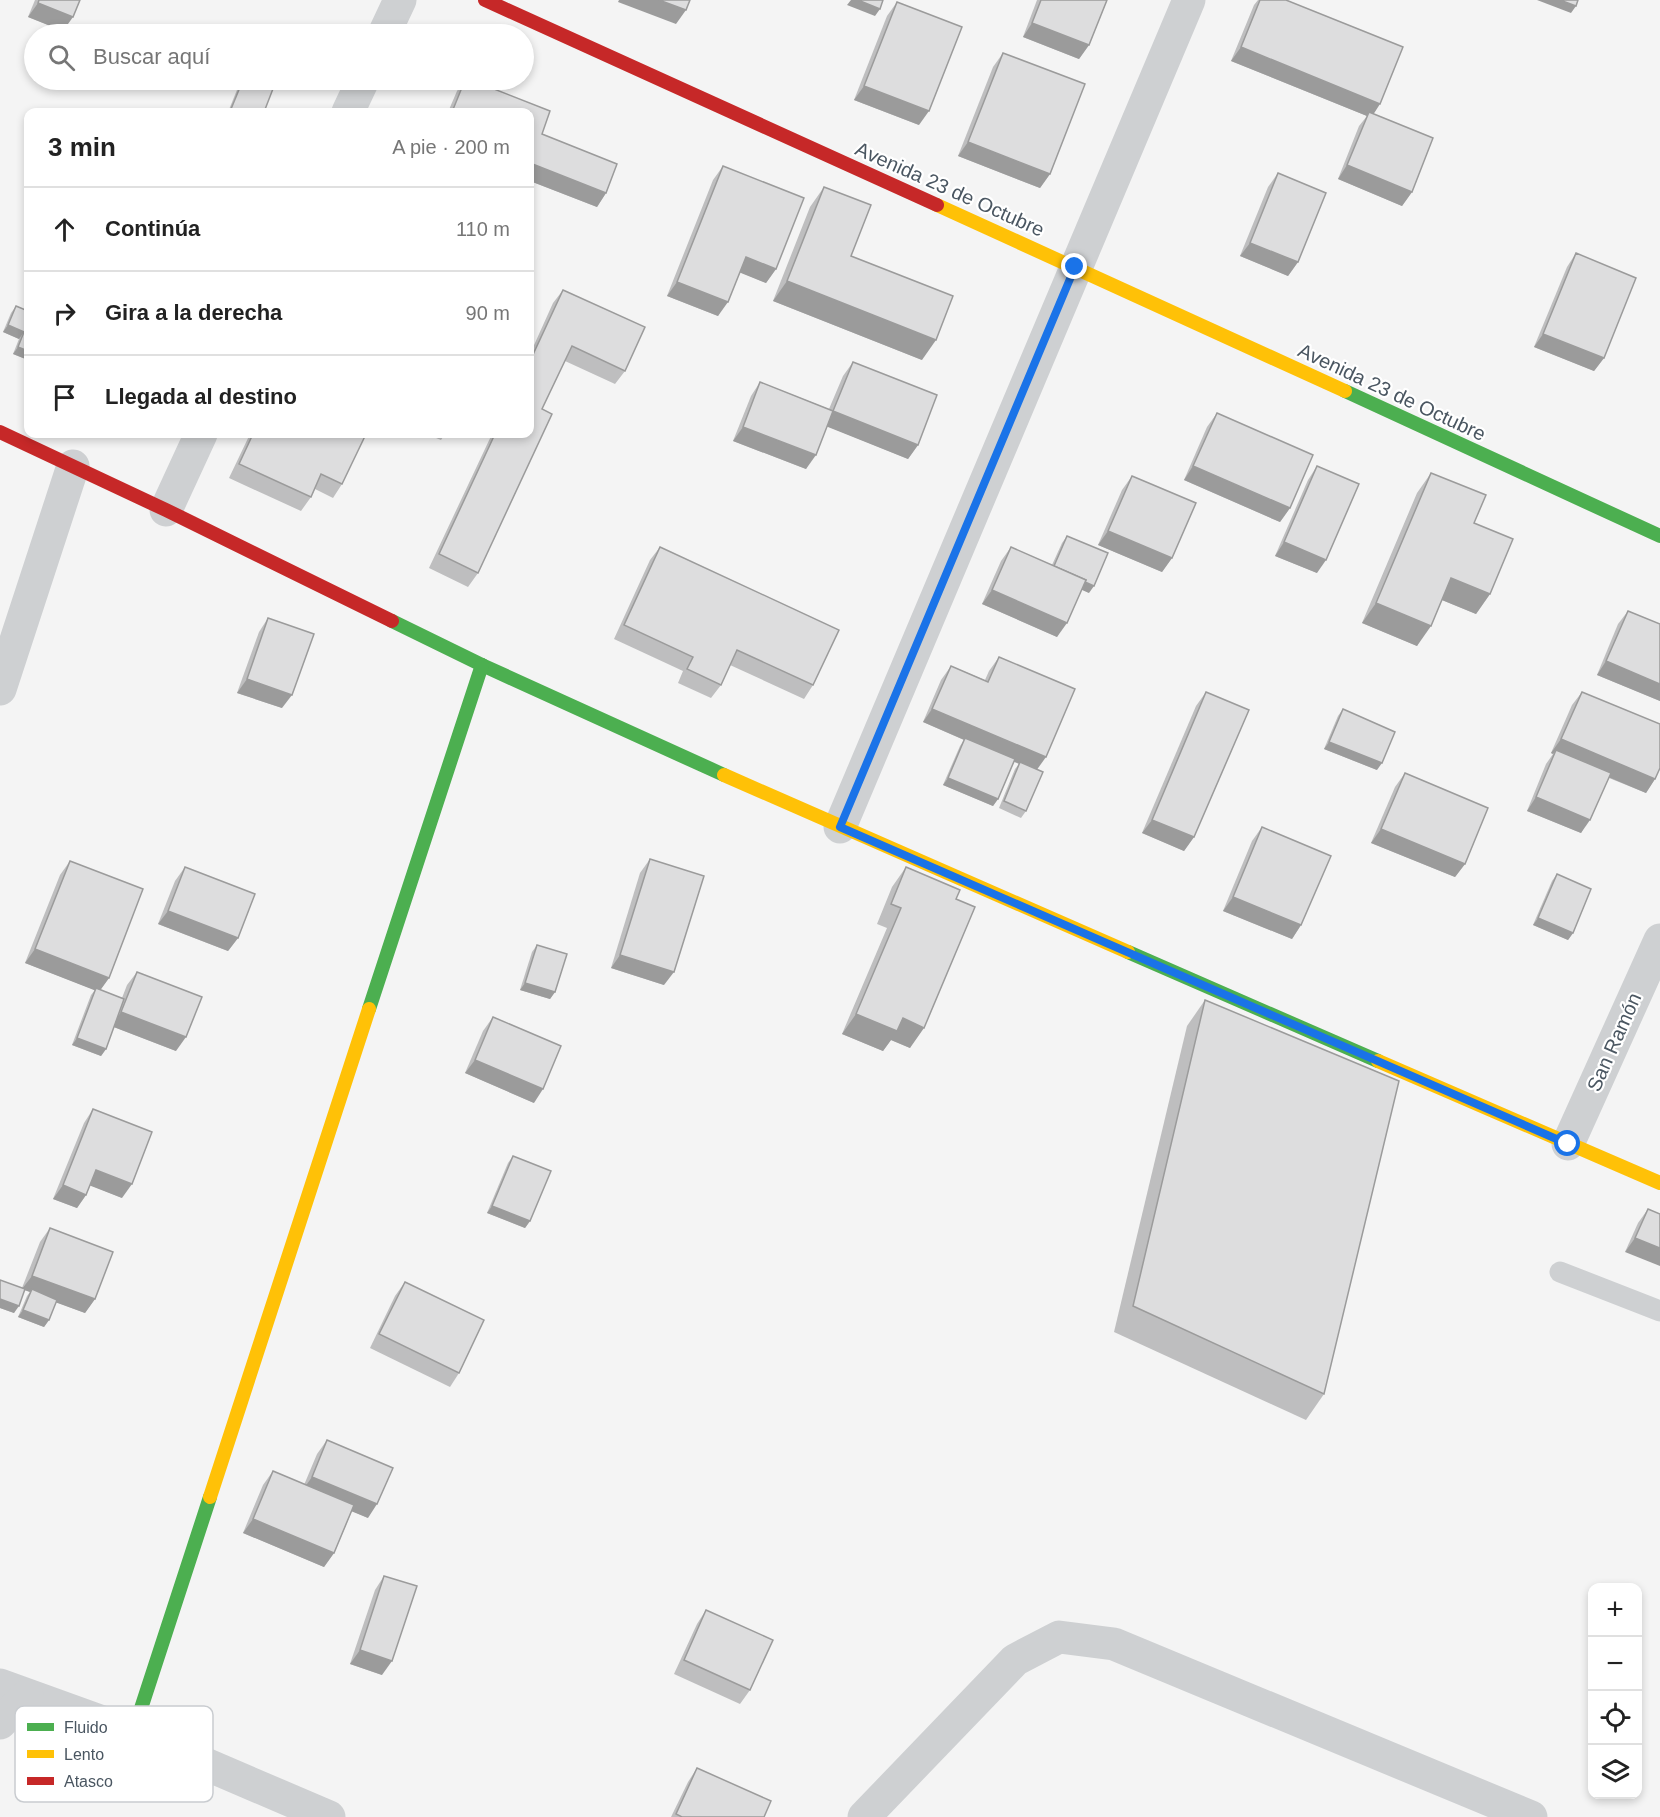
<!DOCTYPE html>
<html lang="es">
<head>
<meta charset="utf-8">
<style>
	body { margin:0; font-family:Helvetica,sans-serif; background:#f2f2f2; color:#222 }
	.controls { position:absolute; right:18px; bottom:18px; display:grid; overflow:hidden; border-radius:12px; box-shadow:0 3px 9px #0003 }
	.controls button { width:54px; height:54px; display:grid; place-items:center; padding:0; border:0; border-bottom:2px solid #e0e0e0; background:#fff; color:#222; font:30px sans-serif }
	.stop { position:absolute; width:18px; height:18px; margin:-14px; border:4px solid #1a73e8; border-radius:50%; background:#fff }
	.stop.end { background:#1a73e8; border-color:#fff; box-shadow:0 2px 6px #0008 }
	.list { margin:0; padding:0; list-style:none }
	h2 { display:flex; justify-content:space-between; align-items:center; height:78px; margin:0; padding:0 24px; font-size:26px }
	h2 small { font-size:20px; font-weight:400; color:#767676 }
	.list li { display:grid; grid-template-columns:39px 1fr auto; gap:18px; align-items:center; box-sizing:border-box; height:84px; padding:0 24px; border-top:2px solid #e0e0e0 }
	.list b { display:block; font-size:22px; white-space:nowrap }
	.list em { font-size:20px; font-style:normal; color:#767676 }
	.icon { flex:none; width:33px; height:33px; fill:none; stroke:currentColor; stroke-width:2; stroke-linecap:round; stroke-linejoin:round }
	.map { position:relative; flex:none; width:1660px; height:1817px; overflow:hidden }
	.search { position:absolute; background:#fff; box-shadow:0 3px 9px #0003; left:24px; top:24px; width:510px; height:66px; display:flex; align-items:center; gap:15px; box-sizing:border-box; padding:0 21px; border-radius:33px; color:#767676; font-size:22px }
	.panel { position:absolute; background:#fff; box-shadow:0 3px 9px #0003; left:24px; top:108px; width:510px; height:330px; border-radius:12px }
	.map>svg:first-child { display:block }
</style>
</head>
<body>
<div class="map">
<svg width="1660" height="1817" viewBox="0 0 1660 1817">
	<rect width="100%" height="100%" fill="#f4f4f4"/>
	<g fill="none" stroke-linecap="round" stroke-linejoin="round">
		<polyline stroke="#ced0d2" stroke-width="21" points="1560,1272 1660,1311"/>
		<g stroke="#ced0d2" stroke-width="33">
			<polyline points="384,34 400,0"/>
			<polyline points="348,112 363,80"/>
			<polyline points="166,510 201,434"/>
			<polyline points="0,689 73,466"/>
			<polyline points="840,827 1189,0"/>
			<polyline points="1568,1144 1660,940"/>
			<polyline points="0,1685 133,1733 329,1817"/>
			<polyline points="0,1723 27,1696"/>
			<polyline points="864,1817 1015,1660 1059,1637 1114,1644 1531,1817"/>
		</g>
		<g stroke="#4caf50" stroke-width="14">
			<polyline points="1345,391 1660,536"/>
			<polyline points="392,621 482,665 724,775"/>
			<polyline points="1128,952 1378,1061"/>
			<polyline points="369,1009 482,665"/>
			<polyline points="133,1733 210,1497"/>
		</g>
		<g stroke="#ffc107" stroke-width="14">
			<polyline points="937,205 1345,391"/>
			<polyline points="724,775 1128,952"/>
			<polyline points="1378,1061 1660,1183"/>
			<polyline points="210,1497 369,1009"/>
		</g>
		<g stroke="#c62828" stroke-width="14">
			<polyline points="485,0 937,205"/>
			<polyline points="0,432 166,510 392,621"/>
		</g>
	</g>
	<g fill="#bebebf">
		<polygon points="35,0 80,0 63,31 28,17"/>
		<polygon points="1037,0 1107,0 1089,45 1079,59 1023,37"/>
		<polygon points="1258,0 1286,0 1373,114 1412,192 1402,206 1338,179 1359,126 1367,116 1231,61 1254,5"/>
		<polygon points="897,2 919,125 854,100 887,16"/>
		<polygon points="1003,53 1050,174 1040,188 958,156 993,67"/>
		<polygon points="241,80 272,80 264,112 228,112"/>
		<polygon points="465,80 471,80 550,111 542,134 617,164 606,193 597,207 530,181 530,112 448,112 457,91"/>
		<polygon points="723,166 776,269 766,283 740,272 718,316 667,296 713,180"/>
		<polygon points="1278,173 1298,262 1288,276 1240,256 1268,187"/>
		<polygon points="824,187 851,256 922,360 773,301 810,207"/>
		<polygon points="1576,253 1604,358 1594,371 1534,347 1567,267"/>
		<polygon points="563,290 625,371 615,384 565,361 542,409 478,573 468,587 429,568 492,434 530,434 530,354 553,303"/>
		<polygon points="16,306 28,311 28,360 13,354 19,339 3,332 11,313"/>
		<polygon points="853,362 918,445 908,459 827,426 806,469 733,441 751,396 760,382 829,409 843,376"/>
		<polygon points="1217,413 1290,508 1280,522 1184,480 1207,427"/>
		<polygon points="250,434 366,434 342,484 333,498 315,489 311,497 301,511 229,478"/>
		<polygon points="426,434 445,434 441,440"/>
		<polygon points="1317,466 1317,573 1275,556 1308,480"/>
		<polygon points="1431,473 1474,523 1490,594 1476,614 1442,600 1417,646 1362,623 1417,493"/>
		<polygon points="1132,476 1172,558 1162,572 1098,545 1122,490"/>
		<polygon points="1067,536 1089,593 1081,589 1057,637 982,604 1001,561 1011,547 1052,565 1062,543"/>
		<polygon points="660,547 813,685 804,699 730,665 721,685 711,698 678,683 683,671 614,639 650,560"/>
		<polygon points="1628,611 1660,624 1660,701 1597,675 1618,624"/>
		<polygon points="268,618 282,708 237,693 259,632"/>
		<polygon points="999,657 1037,770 1026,811 1021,818 999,808 1015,769 1019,764 1014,762 998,799 993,806 943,785 960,746 964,740 923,722 941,680 951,666 985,680 989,671"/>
		<polygon points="1206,692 1194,837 1184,851 1142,833 1196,706"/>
		<polygon points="1582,692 1655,779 1646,793 1609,778 1581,833 1527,811 1546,764 1553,754 1551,753 1572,705"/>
		<polygon points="1343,709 1377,770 1324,749 1338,716"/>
		<polygon points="1405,773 1465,864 1455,877 1371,843 1395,787"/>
		<polygon points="1262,827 1301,925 1292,939 1223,911 1252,841"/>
		<polygon points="650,859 664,985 611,968 640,873"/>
		<polygon points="70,861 109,978 100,990 122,998 127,985 137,972 176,1051 114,1027 106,1049 101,1056 72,1045 91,995 95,990 25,963 60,875"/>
		<polygon points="185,867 238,938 228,951 158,924 175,881"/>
		<polygon points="906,867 956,899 910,1048 891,1040 883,1051 842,1034 887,928 877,924 892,887"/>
		<polygon points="1557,874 1573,933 1568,940 1533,925 1552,881"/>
		<polygon points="537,945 555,992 550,999 520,990 532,952"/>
		<polygon points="1205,1000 1324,1394 1306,1420 1114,1332 1187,1026"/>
		<polygon points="493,1017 534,1103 465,1073 483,1031"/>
		<polygon points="93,1109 122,1198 90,1185 86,1195 77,1208 53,1199 84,1123"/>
		<polygon points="513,1156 530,1221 525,1228 487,1213 508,1163"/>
		<polygon points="1648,1209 1660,1214 1625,1252 1638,1223"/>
		<polygon points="50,1228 95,1299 85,1313 56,1302 49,1320 44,1327 18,1317 27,1296 30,1292 24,1290 14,1313 0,1308 0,1280 22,1288 40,1242"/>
		<polygon points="405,1282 459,1373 450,1387 370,1348 395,1296"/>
		<polygon points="327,1440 368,1518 352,1511 334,1553 324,1567 243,1533 263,1485 273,1471 304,1485 317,1454"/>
		<polygon points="384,1576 382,1675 350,1664 375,1590"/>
		<polygon points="706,1610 750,1690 740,1704 674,1674 697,1624"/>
		<polygon points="697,1768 764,1817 671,1817 688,1782"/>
	</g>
	<g fill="#9b9b9b">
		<polygon points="619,0 659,0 686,10 676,24 618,2"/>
		<polygon points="851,0 858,0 880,9 875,16 847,5"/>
		<polygon points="1537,0 1560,0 1576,6 1571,13"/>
		<polygon points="38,3 73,17 63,31 28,17"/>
		<polygon points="1032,23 1089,45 1079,59 1023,37"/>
		<polygon points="1241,47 1380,104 1371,118 1369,112 1367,116 1231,61"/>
		<polygon points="864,86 929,111 919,125 854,100"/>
		<polygon points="231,109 240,112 229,112"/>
		<polygon points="968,142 1050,174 1040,188 958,156"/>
		<polygon points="530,163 606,193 597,207 530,181"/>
		<polygon points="1347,165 1412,192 1402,206 1338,179"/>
		<polygon points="1250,243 1298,262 1288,276 1240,256"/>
		<polygon points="746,257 776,269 766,283 736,271"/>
		<polygon points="787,281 936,340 922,360 773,301"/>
		<polygon points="677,282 728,302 718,316 667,296"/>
		<polygon points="8,325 24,332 19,339 3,332"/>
		<polygon points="1543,334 1604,358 1594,371 1534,347"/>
		<polygon points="18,347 28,351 28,360 13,354"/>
		<polygon points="833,411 918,445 908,459 823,425"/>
		<polygon points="743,427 816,455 806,469 733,441"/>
		<polygon points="1193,466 1290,508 1280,522 1184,480"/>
		<polygon points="1108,531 1172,558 1162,572 1098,545"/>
		<polygon points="1284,542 1326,560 1317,573 1275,556"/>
		<polygon points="1053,568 1094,586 1089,593 1048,575"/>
		<polygon points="1451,578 1490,594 1476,614 1437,598"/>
		<polygon points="992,590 1067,623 1057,637 982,604"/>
		<polygon points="1376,603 1431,626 1417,646 1362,623"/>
		<polygon points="1606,661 1660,684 1660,701 1597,675"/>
		<polygon points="247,679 292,695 282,708 237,693"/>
		<polygon points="932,709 1046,757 1036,771 923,722"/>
		<polygon points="1561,739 1655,779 1646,793 1554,754 1556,750 1553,754 1551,753"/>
		<polygon points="1329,742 1382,763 1377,770 1324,749"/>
		<polygon points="948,778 998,799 993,806 943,785"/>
		<polygon points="1536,797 1590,820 1581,833 1527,811"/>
		<polygon points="1152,820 1194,837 1184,851 1142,833"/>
		<polygon points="1381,829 1465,864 1455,877 1371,843"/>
		<polygon points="1233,897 1301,925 1292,939 1223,911"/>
		<polygon points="168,911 238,938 228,951 158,924"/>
		<polygon points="1538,918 1573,933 1568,940 1533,925"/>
		<polygon points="35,949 109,978 99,992 25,963"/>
		<polygon points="620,955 674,972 664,985 611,968"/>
		<polygon points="525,983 555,992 550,999 520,990"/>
		<polygon points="121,1012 186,1037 176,1051 111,1026"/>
		<polygon points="856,1014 903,1018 924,1028 910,1048 891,1040 883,1051 842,1034"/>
		<polygon points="77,1038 106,1049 101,1056 72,1045"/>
		<polygon points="475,1060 543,1089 534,1103 465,1073"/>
		<polygon points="96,1170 132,1184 122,1198 86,1184"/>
		<polygon points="63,1185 86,1195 77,1208 53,1199"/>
		<polygon points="492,1206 530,1221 525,1228 487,1213"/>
		<polygon points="1635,1238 1660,1248 1660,1266 1625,1252"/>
		<polygon points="32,1276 95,1299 85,1313 30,1293 32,1289 30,1292 22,1289"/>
		<polygon points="0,1299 19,1306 14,1313 0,1308"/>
		<polygon points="23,1310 49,1320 44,1327 18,1317"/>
		<polygon points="312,1477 377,1504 368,1518 302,1491"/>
		<polygon points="253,1519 334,1553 324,1567 243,1533"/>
		<polygon points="360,1650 392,1661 382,1675 350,1664"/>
	</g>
	<g fill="#ddddde" stroke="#9b9b9b" stroke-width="1.5">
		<polygon points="39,0 80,0 73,17 38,3"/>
		<polygon points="659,0 690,0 686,10"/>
		<polygon points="858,0 883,0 880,9"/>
		<polygon points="1041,0 1107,0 1089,45 1032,23"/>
		<polygon points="1260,0 1286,0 1403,47 1380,104 1241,47"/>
		<polygon points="1560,0 1578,0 1576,6"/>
		<polygon points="897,2 962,27 929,111 864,86"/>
		<polygon points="1003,53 1085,84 1050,174 968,142"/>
		<polygon points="243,80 272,80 276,81 264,112 240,112 231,109"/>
		<polygon points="465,80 471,80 550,111 542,134 617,164 606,193 530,163 530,112 452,112"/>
		<polygon points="1369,112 1433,138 1412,192 1347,165"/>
		<polygon points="723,166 804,198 776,269 746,257 728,302 677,282"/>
		<polygon points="1278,173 1326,193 1298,262 1250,243"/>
		<polygon points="824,187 871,205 851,256 953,296 936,340 787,281"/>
		<polygon points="1576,253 1636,278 1604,358 1543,334"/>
		<polygon points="563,290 645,327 625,371 572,346 542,409 552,414 478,573 439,554 495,434 530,434 530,361"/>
		<polygon points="16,306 28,311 28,351 18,347 24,332 8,325"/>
		<polygon points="853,362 937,395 918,445 833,411"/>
		<polygon points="760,382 833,411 816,455 743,427"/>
		<polygon points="1217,413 1313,455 1290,508 1193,466"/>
		<polygon points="253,434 366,434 342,484 321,474 311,497 239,464"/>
		<polygon points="1317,466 1359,484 1326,560 1284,542"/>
		<polygon points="1431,473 1486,495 1474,523 1513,539 1490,594 1451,578 1431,626 1376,603"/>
		<polygon points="1132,476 1196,503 1172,558 1108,531"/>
		<polygon points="1067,536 1108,553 1094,586 1085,582 1086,580 1054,566"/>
		<polygon points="660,547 839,630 813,685 737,650 721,685 687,669 693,657 624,625"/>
		<polygon points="1011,547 1086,580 1067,623 992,590"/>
		<polygon points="1628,611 1660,624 1660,684 1606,661"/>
		<polygon points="268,618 314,634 292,695 247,679"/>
		<polygon points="999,657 1075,689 1046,757 932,709 951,666 988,682"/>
		<polygon points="1206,692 1249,710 1194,837 1152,820"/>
		<polygon points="1582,692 1660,724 1660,768 1655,779 1561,739"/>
		<polygon points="1343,709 1395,732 1382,763 1329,742"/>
		<polygon points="965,738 1015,759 998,799 948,778"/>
		<polygon points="1556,750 1611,773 1590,820 1536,797"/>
		<polygon points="1020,762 1043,772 1026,811 1004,801"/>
		<polygon points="1405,773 1488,808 1465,864 1381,829"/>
		<polygon points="1262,827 1331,856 1301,925 1233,897"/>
		<polygon points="650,859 704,876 674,972 620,955"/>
		<polygon points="70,861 143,889 109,978 35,949"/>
		<polygon points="185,867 255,894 238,938 168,911"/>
		<polygon points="906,867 960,890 956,899 975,907 924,1028 903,1018 897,1031 856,1014 901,908 891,904"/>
		<polygon points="1557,874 1591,889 1573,933 1538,918"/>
		<polygon points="537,945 567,954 555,992 525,983"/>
		<polygon points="137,972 202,997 186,1037 121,1012"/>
		<polygon points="96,988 124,999 106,1049 77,1038"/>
		<polygon points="1205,1000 1399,1081 1324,1394 1133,1306"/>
		<polygon points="493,1017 561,1046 543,1089 475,1060"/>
		<polygon points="93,1109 152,1132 132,1184 96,1170 86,1195 63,1185"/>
		<polygon points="513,1156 551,1171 530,1221 492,1206"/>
		<polygon points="1648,1209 1660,1214 1660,1248 1635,1238"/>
		<polygon points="50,1228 113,1252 95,1299 32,1276"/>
		<polygon points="0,1280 25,1289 19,1306 0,1299"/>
		<polygon points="405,1282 484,1320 459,1373 379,1334"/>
		<polygon points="32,1289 57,1300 49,1320 23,1310"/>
		<polygon points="327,1440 393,1468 377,1504 312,1477"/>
		<polygon points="273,1471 354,1505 334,1553 253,1519"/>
		<polygon points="384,1576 417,1586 392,1661 360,1650"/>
		<polygon points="706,1610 773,1640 750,1690 684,1660"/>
		<polygon points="697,1768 771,1801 764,1817 682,1817 676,1814"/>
	</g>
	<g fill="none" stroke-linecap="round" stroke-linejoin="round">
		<polyline stroke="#1a73e8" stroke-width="8" points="1075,267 840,827 1568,1144"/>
	</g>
	<g text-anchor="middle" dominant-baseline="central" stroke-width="4.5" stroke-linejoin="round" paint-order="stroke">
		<g font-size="20" fill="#4a5661" stroke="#fff">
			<text transform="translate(950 189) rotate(24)">Avenida 23 de Octubre</text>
			<text transform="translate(1392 392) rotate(25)">Avenida 23 de Octubre</text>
			<text transform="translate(1614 1042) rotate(-66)">San Ramón</text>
		</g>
	</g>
	<rect x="15" y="1706" width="198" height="96" rx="9" fill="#fff" stroke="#c9ccd0" stroke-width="1.5"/>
	<rect x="27" y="1723" width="27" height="8" fill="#4caf50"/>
	<rect x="27" y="1750" width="27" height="8" fill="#ffc107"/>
	<rect x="27" y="1777" width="27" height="8" fill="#c62828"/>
	<g font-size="16" fill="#4a5661">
		<text x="64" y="1733">Fluido</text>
		<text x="64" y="1760">Lento</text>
		<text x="64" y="1787">Atasco</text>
	</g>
</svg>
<div class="controls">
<button>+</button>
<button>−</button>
<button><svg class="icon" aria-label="locate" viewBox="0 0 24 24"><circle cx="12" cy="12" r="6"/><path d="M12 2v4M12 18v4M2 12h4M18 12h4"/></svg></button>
<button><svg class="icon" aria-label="layers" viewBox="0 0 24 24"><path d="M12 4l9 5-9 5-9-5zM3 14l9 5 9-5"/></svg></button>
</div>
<div class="stop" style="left:1568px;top:1144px"></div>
<div class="stop end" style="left:1075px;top:267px"></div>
<div class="search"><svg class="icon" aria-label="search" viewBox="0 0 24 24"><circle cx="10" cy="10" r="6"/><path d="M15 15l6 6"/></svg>Buscar aquí</div>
<section class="panel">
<h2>3 min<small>A pie · 200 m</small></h2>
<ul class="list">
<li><svg class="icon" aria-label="ahead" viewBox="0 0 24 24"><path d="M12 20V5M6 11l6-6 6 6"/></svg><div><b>Continúa</b></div><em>110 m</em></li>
<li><svg class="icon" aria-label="right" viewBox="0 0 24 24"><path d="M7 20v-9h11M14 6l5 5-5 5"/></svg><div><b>Gira a la derecha</b></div><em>90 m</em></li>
<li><svg class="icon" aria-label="arrive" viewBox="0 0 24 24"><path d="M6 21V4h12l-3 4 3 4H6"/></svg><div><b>Llegada al destino</b></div></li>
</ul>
</section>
</div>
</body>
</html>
